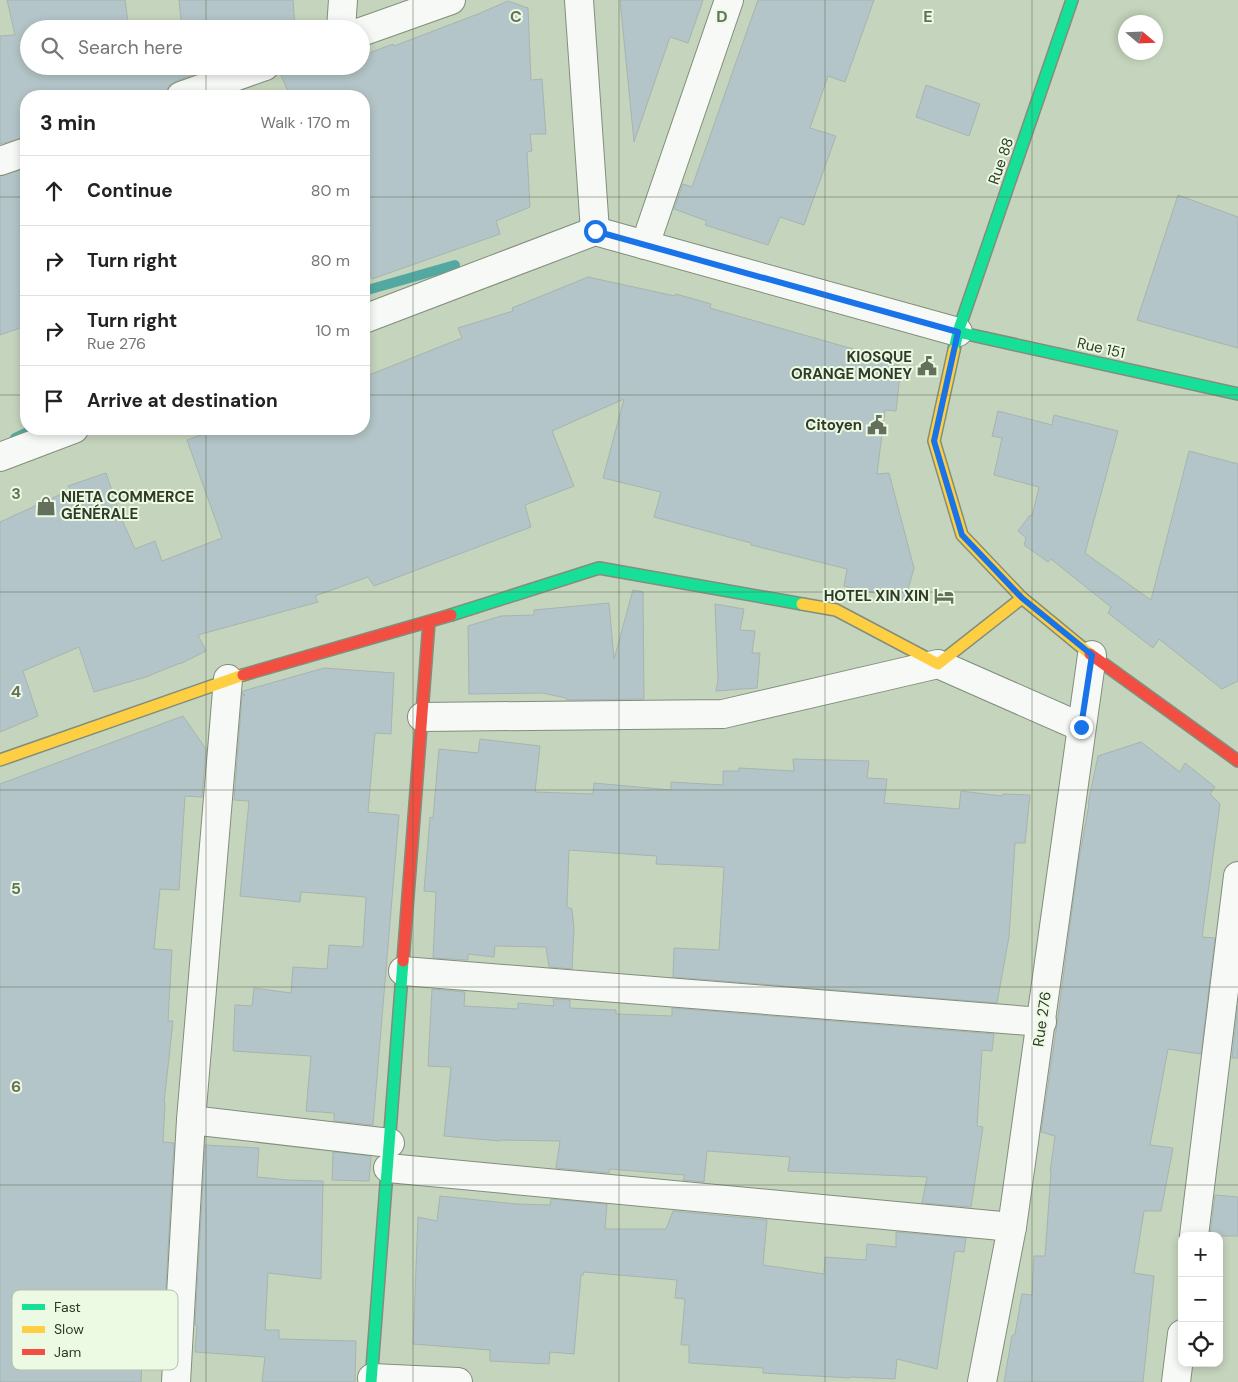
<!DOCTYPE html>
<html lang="en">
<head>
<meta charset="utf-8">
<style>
	body { margin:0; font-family:"DM Sans",sans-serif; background:#f2f2f2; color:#222 }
	.controls { position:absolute; right:15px; bottom:15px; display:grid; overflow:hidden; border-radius:10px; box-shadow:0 2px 8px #0003 }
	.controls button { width:45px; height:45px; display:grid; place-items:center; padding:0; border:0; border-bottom:1px solid #e0e0e0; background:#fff; color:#222; font:25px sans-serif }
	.compass { position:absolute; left:1118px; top:15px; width:45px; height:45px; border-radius:50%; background:#fff; box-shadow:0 2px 8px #0003; rotate:109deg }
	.stop { position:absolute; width:15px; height:15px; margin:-11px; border:4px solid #1a73e8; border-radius:50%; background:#fff }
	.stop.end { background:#1a73e8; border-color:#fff; box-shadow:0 1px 5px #0008 }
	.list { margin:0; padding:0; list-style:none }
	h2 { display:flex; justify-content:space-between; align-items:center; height:65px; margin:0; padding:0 20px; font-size:21px }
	h2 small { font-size:16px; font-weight:400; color:#767676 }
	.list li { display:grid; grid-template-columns:32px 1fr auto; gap:15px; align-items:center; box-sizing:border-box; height:70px; padding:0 20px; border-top:1px solid #e0e0e0 }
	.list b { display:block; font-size:19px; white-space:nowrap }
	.list p { margin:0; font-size:16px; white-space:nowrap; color:#767676 }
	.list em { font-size:16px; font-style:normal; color:#767676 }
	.icon { flex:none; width:28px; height:28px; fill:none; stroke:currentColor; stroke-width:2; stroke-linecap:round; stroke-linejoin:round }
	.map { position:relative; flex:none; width:1238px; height:1382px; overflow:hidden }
	.search { position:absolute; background:#fff; box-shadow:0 2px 8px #0003; left:20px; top:20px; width:350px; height:55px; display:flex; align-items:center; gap:12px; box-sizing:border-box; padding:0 18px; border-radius:28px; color:#767676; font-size:19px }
	.panel { position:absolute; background:#fff; box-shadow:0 2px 8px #0003; left:20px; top:90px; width:350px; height:345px; border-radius:20px }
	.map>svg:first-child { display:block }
</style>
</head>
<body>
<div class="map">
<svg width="1238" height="1382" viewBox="0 0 1238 1382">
	<rect width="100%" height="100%" fill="#c5d4bc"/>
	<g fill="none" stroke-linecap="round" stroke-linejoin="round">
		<g stroke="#53a9a1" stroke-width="10">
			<polyline points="364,291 455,265"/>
			<polyline points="15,438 34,429"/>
		</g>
	</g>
	<g fill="#b3c5c8" stroke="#a7b4b0">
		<polygon points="7,0 125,0 129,29 29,29 29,66 218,66 176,81 169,86 167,90 153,95 26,96 26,137 0,144 0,36 15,35"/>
		<polygon points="179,0 293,0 295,29 182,29"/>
		<polygon points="620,0 703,0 688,43 670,37 634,142"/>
		<polygon points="758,0 874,0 845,82 828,76 810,128 836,136 804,225 780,217 768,245 705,225 707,221 674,209 683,184 692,187"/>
		<polygon points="508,1 528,8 531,80 542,79 546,134 530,134 532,151 527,152 530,207 496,221 500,234 372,279 369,270 364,272 364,96 290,96 279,71 280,66 361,66 361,56 393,44 394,46 478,14"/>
		<polygon points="926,85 980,104 969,136 916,117"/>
		<polygon points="26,168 26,326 0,335 0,176"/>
		<polygon points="1178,195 1238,217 1238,348 1137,320"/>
		<polygon points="588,277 675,296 676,294 711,304 710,308 881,357 880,360 899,365 896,374 900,375 896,411 885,410 877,474 889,473 914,568 905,600 844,586 847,569 751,545 751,543 654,517 661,492 603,478 624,399 552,431 574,486 525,505 531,527 374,586 368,577 315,596 318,602 198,635 206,651 180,664 180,663 146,677 94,692 79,647 23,671 38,716 0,732 0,522 70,490 68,486 106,473 122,520 135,549 155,541 162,561 222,538 187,440 218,429 364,429 364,377 462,338 458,328 513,311 512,308"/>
		<polygon points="998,411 1052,425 1054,415 1118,431 1085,553 1151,600 1189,451 1238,464 1238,681 1222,689 1159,639 1153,648 1108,613 1111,607 1051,559 1048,562 1024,545 1026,538 1018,531 1030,515 1032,516 1039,487 994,475 1002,438 992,436"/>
		<polygon points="633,590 643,592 644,699 567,700 566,698 542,693 469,694 468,626 501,616 534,615 534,610 609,603 614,659"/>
		<polygon points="715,604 744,609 740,630 755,631 752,653 760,653 757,688 716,691 718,680"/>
		<polygon points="324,668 394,673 391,734 375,733 368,812 399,815 373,1125 334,1121 334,1113 306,1111 311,1056 233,1051 235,1005 252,1006 254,988 291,993 293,967 327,969 329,945 363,947 366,897 301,892 300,902 240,896 249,801 234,800 242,696 245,695 242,694 243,691"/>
		<polygon points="183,716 206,749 202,797 185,796 179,890 160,889 154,949 172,950 168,1021 173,1021 164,1103 165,1103 163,1142 174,1143 164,1322 144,1320 141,1382 0,1382 0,784"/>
		<polygon points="480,739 540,746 535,792 593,794 594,783 671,790 671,782 723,785 723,771 739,771 739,768 794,771 793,759 869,761 867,778 887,779 884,803 959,809 961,791 1002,796 1003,794 1030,795 1025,843 1015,843 1009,937 997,1003 673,977 674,948 719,950 724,867 656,864 657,856 569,850 567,907 572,909 574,929 572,969 549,967 546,947 495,946 494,957 468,954 468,960 433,958 436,892 424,891 430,817 433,818 439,749 478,753"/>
		<polygon points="1141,742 1180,772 1185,763 1215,787 1210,794 1220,804 1202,937 1215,938 1201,1054 1168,1049 1150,1145 1173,1148 1161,1211 1144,1211 1134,1273 1154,1276 1143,1382 1004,1382 1012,1336 1015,1334 1022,1294 1032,1295 1034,1256 1045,1256 1051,1172 1050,1172 1055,1136 1041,1132 1057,1024 1078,865 1089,804 1088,804 1098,756"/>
		<polygon points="432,989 465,992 464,1006 518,1009 518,1003 554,1006 553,999 570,1000 570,1008 616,1010 616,1014 672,1016 672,1008 994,1034 992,1051 982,1050 977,1126 983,1127 971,1207 922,1203 927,1177 788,1171 790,1157 707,1151 704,1182 683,1180 685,1175 610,1169 609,1173 556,1168 560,1141 500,1140 500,1141 444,1136 451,1067 428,1066"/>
		<polygon points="1238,1005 1238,1058 1232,1058"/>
		<polygon points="205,1145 259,1148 257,1177 288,1180 323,1181 321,1279 268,1273 265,1330 279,1330 279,1339 356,1341 355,1382 262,1382 265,1357 195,1352 197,1325 195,1325"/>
		<polygon points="333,1152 371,1156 369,1181 332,1180"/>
		<polygon points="1215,1195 1238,1197 1238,1236 1210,1236"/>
		<polygon points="440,1196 516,1204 550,1205 551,1199 607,1204 605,1229 666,1229 673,1211 767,1220 763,1265 824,1274 825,1257 866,1260 867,1244 896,1247 896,1232 966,1238 964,1252 955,1251 937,1369 897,1359 895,1379 850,1377 850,1378 763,1373 763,1368 689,1363 689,1345 681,1345 685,1299 675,1298 677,1280 584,1272 583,1275 581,1275 574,1354 550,1352 549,1364 490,1361 490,1350 413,1344 418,1217 437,1221"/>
	</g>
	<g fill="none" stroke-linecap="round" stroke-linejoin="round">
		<defs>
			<g id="street">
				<polyline points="579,0 595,231"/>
				<polyline points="341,29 343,0"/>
				<polyline points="361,32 451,0"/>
				<polyline points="181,96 265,66"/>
				<polyline points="0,161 26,152"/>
				<polyline points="645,245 729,0"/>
				<polyline points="364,319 595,231 958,332"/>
				<polyline points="0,457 74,429"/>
				<polyline points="422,717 723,714 938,664 1081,727"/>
				<polyline points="403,971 1042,1022"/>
				<polyline points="191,1120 390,1143"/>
				<polyline points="388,1168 1012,1227"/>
				<polyline points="1194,1236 1238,876"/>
				<polyline points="372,1378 458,1382"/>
				<polyline points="176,1382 191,1120 228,679"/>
				<polyline points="982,1382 1012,1227 1092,655"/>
				<polyline points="1176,1382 1182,1334"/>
			</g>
			<g id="fast">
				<polyline points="958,332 1238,394"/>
				<polyline points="954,350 958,332 1072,0"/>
				<polyline points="451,615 599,568 802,604"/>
				<polyline points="371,1382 403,961"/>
			</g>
			<g id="slow">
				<polyline points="954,350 934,441 962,535 1022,598 1090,654"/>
				<polyline points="802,604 836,610 938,664 1022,598"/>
				<polyline points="0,760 243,675"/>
			</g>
			<g id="jam">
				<polyline points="1090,654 1238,761"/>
				<polyline points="243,675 451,615"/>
				<polyline points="403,961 429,622"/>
			</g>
		</defs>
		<use href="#street" stroke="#828e7c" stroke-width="30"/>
		<use href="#fast" stroke="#828e7c" stroke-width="14"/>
		<use href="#slow" stroke="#828e7c" stroke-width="14"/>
		<use href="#jam" stroke="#828e7c" stroke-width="14"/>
		<use href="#street" stroke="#f6f9f5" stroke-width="28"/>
		<use href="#fast" stroke="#16e098" stroke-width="11"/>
		<use href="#slow" stroke="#ffcf43" stroke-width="11"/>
		<use href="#jam" stroke="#f24e42" stroke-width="11"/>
	</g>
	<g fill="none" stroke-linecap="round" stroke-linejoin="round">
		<polyline stroke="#1a73e8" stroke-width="6" points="595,231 958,332 934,441 962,535 1022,598 1092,655 1081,727"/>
	</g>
	<path fill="none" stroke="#64705c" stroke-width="1" stroke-opacity="0.55" d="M206,0V29M413,0V1382M619,0V1382M825,0V1382M1032,0V1382M206,66V96M0,197H26M364,197H1238M0,395H26M364,395H1238M206,429V1382M0,592H1238M0,790H1238M0,987H1238M0,1185H1238"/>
	<defs>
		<symbol id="civic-bare" viewBox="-9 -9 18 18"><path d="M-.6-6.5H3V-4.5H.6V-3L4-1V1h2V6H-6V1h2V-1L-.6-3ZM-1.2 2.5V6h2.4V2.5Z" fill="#64705c" stroke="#ecfae3" stroke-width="2.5" paint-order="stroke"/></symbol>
		<symbol id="shop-bare" viewBox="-9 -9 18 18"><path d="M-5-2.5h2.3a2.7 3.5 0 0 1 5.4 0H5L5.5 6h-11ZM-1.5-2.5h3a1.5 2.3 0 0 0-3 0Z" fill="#64705c" stroke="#ecfae3" stroke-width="2.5" paint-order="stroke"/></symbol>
		<symbol id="hotel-bare" viewBox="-9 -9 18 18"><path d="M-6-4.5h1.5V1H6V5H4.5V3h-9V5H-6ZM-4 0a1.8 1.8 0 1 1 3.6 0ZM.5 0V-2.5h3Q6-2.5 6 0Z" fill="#64705c" stroke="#ecfae3" stroke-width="2.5" paint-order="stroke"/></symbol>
	</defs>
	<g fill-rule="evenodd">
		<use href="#civic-bare" x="913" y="352" width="28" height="28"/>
		<use href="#civic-bare" x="863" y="411" width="28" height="28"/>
		<use href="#shop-bare" x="32" y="492" width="28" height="28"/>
		<use href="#hotel-bare" x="930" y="582" width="28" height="28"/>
	</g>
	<g text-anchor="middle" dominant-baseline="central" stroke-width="4" stroke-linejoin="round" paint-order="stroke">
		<g font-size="15" fill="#2f3a28" stroke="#ecfae3">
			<text transform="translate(1001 161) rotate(-71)">Rue 88</text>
			<text transform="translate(1101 348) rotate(13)">Rue 151</text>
			<text transform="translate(1042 1019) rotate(-82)">Rue 276</text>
		</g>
		<g font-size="15" font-weight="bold" fill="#2f3a28" stroke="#ecfae3" text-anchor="end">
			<text x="912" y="357">KIOSQUE<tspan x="912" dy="17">ORANGE MONEY</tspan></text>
			<text x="862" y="425">Citoyen</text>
			<text x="61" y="497" text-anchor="start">NIETA COMMERCE<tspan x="61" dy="17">GÉNÉRALE</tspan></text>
			<text x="929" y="596">HOTEL XIN XIN</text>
		</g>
	</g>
	<rect x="12" y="1290" width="166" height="80" rx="8" fill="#ecfae3" stroke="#b3c0ab" stroke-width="1"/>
	<rect x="22" y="1304" width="23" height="6" fill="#16e098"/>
	<rect x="22" y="1326" width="23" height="7" fill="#ffcf43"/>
	<rect x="22" y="1349" width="23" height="6" fill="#f24e42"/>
	<g font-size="14" fill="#2f3a28">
		<text x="54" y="1312">Fast</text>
		<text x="54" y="1334">Slow</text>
		<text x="54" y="1357">Jam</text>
	</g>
	<g font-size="16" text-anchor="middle" font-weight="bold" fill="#64705c" stroke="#ecfae3" stroke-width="4" stroke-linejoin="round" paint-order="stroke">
		<text x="516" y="22">C</text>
		<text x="722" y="22">D</text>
		<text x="928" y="22">E</text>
		<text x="16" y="499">3</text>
		<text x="16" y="697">4</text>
		<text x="16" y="894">5</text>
		<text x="16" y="1092">6</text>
	</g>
</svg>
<div class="controls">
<button>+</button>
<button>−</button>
<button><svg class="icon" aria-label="locate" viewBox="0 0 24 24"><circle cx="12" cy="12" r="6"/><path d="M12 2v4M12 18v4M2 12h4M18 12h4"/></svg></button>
</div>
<svg class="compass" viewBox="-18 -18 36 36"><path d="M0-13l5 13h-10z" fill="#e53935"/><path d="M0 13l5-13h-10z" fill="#767676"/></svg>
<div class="stop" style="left:595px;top:231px"></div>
<div class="stop end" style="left:1081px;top:727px"></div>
<div class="search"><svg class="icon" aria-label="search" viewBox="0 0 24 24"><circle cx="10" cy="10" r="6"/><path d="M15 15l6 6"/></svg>Search here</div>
<section class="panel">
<h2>3 min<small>Walk · 170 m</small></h2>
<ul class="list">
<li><svg class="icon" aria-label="ahead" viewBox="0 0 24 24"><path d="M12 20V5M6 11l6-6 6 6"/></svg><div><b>Continue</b></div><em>80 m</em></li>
<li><svg class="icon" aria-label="right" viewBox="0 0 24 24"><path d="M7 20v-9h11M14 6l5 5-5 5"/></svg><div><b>Turn right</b></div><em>80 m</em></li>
<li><svg class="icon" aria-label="right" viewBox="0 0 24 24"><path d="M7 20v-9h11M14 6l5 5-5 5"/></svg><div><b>Turn right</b><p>Rue 276</p></div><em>10 m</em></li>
<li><svg class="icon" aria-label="arrive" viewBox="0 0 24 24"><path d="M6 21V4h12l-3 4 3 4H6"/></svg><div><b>Arrive at destination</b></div></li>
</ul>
</section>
</div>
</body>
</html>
